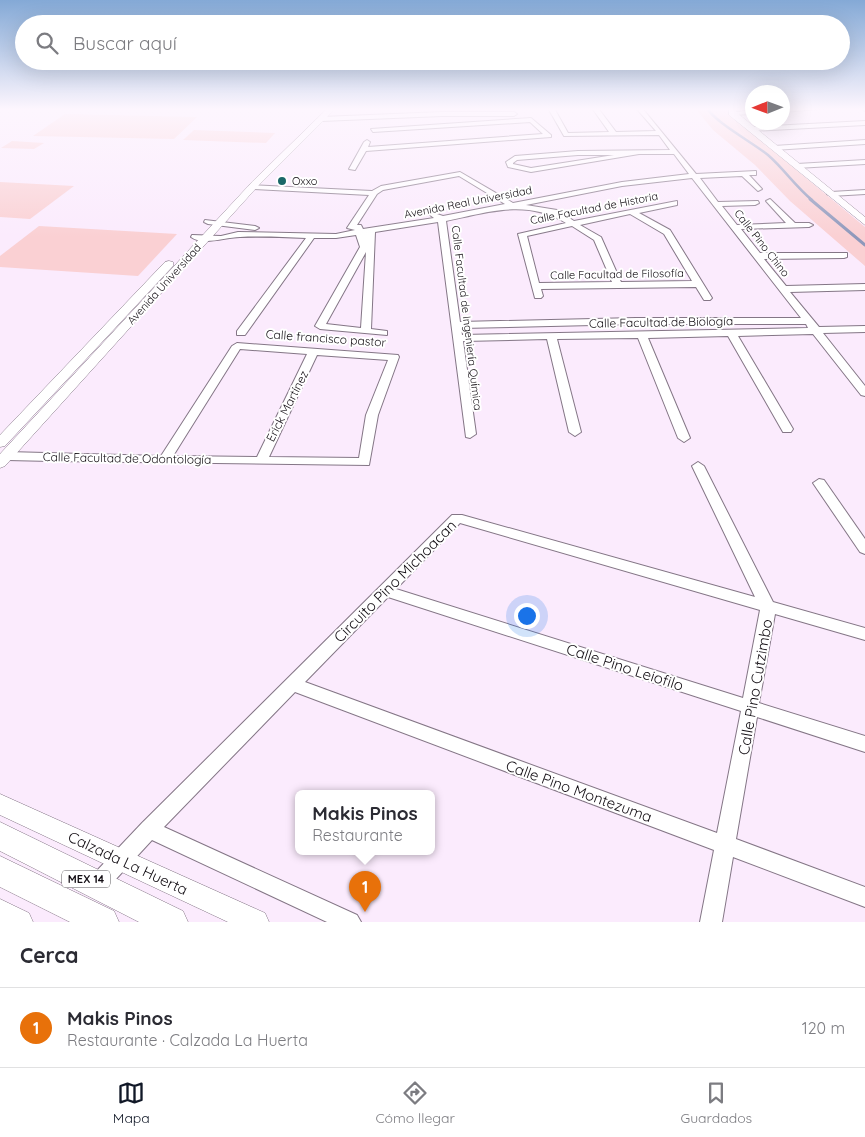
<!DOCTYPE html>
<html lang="es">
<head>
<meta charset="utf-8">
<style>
	body { margin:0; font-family:Quicksand,sans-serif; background:#f2f2f3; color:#2b2b33 }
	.compass { position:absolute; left:745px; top:85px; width:45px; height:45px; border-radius:50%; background:#fff; box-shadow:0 5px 20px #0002; rotate:269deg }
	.you { position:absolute; left:526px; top:615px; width:18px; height:18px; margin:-12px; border:4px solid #fff; border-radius:50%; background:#1a73e8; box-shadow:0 0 0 8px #1a73e833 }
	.badge { display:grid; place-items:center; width:32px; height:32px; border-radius:50%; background:#111827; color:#fff; font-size:16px; font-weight:700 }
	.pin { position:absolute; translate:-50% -41px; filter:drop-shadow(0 1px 2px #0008) }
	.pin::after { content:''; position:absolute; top:26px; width:18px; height:15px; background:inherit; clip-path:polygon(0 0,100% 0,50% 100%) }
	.popup { position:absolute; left:295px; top:790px; width:140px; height:65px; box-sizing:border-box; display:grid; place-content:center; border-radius:8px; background:#fff; filter:drop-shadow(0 1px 4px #0005); font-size:16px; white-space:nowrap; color:#7c7c81 }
	.popup b { font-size:19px; color:#2b2b33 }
	.popup::after { content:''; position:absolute; left:50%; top:100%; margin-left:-10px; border:10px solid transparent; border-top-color:#fff }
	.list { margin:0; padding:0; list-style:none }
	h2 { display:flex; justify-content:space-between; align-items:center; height:65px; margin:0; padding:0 20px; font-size:21px }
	h2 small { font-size:16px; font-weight:400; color:#7c7c81 }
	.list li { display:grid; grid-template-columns:32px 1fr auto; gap:15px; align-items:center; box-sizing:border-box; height:80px; padding:0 20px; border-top:1px solid #e1e1e2 }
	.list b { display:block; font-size:19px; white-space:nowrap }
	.list p { margin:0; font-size:16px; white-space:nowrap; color:#7c7c81 }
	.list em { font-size:16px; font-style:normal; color:#7c7c81 }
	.icon { flex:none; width:28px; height:28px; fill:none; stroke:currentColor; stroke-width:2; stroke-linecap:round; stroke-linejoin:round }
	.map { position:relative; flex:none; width:865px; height:922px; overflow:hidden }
	.search { position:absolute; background:#fff; box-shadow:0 5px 20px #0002; left:15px; right:15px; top:15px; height:55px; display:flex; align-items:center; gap:12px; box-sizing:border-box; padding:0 18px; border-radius:28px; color:#7c7c81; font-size:19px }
	.sheet { height:145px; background:#fff }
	nav { display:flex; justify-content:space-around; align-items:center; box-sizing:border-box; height:70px; border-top:1px solid #e1e1e2; background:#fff; font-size:14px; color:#7c7c81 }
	nav a { display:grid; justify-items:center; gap:2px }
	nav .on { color:#111827 }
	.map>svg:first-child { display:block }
</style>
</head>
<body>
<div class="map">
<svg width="865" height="922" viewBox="0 0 865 922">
	<rect width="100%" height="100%" fill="#fbebfd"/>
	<g fill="#fad0d3">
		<polygon points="695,108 725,108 733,117 865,227 865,266 790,201 755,165 713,130"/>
		<polygon points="65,114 197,117 174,139 33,136"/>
		<polygon points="194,130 275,133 266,143 183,140"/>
		<polygon points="12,141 44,143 34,149 1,148"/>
		<polygon points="0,182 74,186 30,219 0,217"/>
		<polygon points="39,226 177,234 138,276 0,267 0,256"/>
	</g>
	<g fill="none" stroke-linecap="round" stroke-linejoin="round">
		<path stroke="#8e98bb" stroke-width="2.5" d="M707,108C716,123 752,142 768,155C784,169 796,187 812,200"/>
		<polyline stroke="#8e98bb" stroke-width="3" points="810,199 865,245"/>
		<defs>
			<g id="minor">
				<path d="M548,108H554L568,133L609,132L592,108H598L616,132L656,131L636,108H642L696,174L756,171V175H749L762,189L758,191L742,176L700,178L718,202L758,201L759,203L755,205L722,206L737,225L786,223L766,201L770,199L795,223H809L813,225L809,227L741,229L760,253H847V257L844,258L764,259L786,286L865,284V290L790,292L819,327L865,326V332L823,333L865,386V396L861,395L813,334L738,336L793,429L791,432H783L728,336L648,338L690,438L684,442L678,438L638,338L557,339L581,432L575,436L569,432L547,339L463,341L476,434L470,438L466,437L438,222L375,232L371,329L387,331V335L320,329L315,326L360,247L356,235L336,238H314L245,335H237V331L306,238C284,237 262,236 240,237C226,237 203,246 191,237L192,235L221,236L238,232L336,234L355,230L347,228L369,195L253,189L249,187L250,185L372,191L381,186L460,172L513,203L622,182L689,174L674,154H639L531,172L508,167L506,162L515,156L578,151L670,150L659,135L564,136ZM578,155H614L531,168L513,164V163L517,160ZM459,176L505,204L443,216L434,213L430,215L434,218L363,229L361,225H357L377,194L383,190ZM692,178L801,318H636L460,322L446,221C488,212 527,199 566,223L518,234L535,298H541L543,296L541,289L696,287L704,300H710L712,298L670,230L639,213L677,205V201L574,221L557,210L526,205L622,186ZM630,214L664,234L692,281L621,282L601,237L580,225ZM572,226L594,240L612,282L539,283L527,236ZM366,252L361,328L326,324ZM636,324H806L808,328L462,335L461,328Z"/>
				<polygon points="782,108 831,108 782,112"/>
				<polygon points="860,108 865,108 865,111"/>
				<polygon points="752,110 752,114 732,115 729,113"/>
				<polygon points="442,112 514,112 517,114 514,116 442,116 321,121 318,119 321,117"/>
				<polygon points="531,118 551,135 551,137 366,151 355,170 349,169 364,142 367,140 370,142 368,147 543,134 530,122 373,132 371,129"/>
				<polygon points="865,121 865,125 751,131 748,129 751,127"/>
				<polygon points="865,140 865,144 774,150 771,148 774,146"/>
				<polygon points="865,160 865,164 797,168 794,166 797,164"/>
				<polygon points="865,190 865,194 831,196 827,194 831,192"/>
				<polygon points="205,220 255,226 259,228 255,230 208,224 204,222"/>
				<path d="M237,343L398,355L399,357L378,415L369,465L52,461L7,460L1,456L7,452L161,456L232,346ZM240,349L307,354L257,457L173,456ZM317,355L388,360L366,415L359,458L269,457Z"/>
				<path d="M698,462L704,466L773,602L865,628V640L775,614L759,703L865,736V752L757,717L736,839L865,887V907L733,857L722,922H700L714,850L295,692L164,827L357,915L361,922H327L152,840L104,892L97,895L90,892L87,885L90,878L142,823L452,515H462L755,597L692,466ZM460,523L760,610L743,698L396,589ZM388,597L741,711L717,833L305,682Z"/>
				<polygon points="819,479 824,480 865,539 865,554 860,552 813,483"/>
			</g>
			<g id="tertiary">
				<polygon points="328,108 336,108 258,186 5,466 0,468 0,454 252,182"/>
				<polygon points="729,108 735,108 736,112 865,217 865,225 729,115"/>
				<polygon points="169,261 173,262 173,266 5,446 0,447 0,435 165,262"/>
				<polygon points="0,794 265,913 269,922 228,922 0,815"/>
				<polygon points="0,899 29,913 33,922 0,922"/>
			</g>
			<g id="primary">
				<polygon points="0,822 183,911 188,922 139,922 0,851"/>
				<polygon points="0,856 114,911 119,922 70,922 0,887"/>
			</g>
		</defs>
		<use href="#minor" stroke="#847686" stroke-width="2"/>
		<use href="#tertiary" stroke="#847686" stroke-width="1"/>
		<use href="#primary" stroke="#847686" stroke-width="1"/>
		<use href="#minor" fill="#fff" fill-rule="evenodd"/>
		<use href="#tertiary" fill="#fff" fill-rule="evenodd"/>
		<use href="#primary" fill="#fff" fill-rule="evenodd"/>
	</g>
	<linearGradient id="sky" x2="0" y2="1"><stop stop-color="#84a9d6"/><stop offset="0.46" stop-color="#fdf6fe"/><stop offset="1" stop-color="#fdf6fe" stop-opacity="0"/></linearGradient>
	<rect width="865" height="237" fill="url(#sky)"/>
	<circle fill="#1a6868" stroke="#fff" stroke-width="2" cx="282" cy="181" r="5"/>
	<g text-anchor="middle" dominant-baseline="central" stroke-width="4" stroke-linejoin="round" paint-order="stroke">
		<g font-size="11" fill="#120d13" stroke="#fff" text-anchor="start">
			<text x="292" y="181">Oxxo</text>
		</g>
		<g font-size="11" fill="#120d13" stroke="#fff">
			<text transform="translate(468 202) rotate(-11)">Avenida Real Universidad</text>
			<text transform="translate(594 208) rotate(-11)">Calle Facultad de Historia</text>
			<text transform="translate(762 243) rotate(52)">Calle Pino Chino</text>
			<text transform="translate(617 274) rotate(-1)">Calle Facultad de Filosofía</text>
			<text transform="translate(164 284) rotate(-48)">Avenida Universidad</text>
			<text transform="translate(467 318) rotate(83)">Calle Facultad de Ingenierίa Quίmica</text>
		</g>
		<rect fill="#fff" stroke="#59565a" stroke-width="1" x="62" y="870.5" width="48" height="17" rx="4"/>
		<g font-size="11" font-weight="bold" fill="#120d13">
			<text x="86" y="879">MEX 14</text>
		</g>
		<g font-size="12" fill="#120d13" stroke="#fff">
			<text transform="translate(661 322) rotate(-1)">Calle Facultad de Biología</text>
			<text transform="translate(326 338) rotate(4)">Calle francisco pastor</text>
			<text transform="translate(287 406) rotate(-63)">Erick Martínez</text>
			<text transform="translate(127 458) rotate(1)">Calle Facultad de Odontología</text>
		</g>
		<g font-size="15" fill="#120d13" stroke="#fff">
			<text transform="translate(395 581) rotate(-45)">Circuito Pino Michoacan</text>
			<text transform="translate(625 667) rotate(18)">Calle Pino Leiofilo</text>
			<text transform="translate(755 687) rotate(-80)">Calle Pino Cutzimbo</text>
			<text transform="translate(579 791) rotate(20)">Calle Pino Montezuma</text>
			<text transform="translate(128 863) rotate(25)">Calzada La Huerta</text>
		</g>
	</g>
</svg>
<svg class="compass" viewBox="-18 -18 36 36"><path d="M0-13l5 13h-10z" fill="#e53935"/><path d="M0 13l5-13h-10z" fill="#7c7c81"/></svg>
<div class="you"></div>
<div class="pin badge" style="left:365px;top:912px;background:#e8710a">1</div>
<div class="popup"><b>Makis Pinos</b>Restaurante</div>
<div class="search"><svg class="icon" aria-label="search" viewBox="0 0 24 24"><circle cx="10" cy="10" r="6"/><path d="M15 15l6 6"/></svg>Buscar aquí</div>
</div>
<section class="sheet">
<h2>Cerca<small></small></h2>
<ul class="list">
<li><span class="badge" style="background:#e8710a">1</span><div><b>Makis Pinos</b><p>Restaurante · Calzada La Huerta</p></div><em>120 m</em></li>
</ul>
</section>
<nav>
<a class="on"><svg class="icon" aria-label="map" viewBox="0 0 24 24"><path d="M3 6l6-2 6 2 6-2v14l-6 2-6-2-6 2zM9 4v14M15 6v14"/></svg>Mapa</a>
<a><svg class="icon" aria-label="directions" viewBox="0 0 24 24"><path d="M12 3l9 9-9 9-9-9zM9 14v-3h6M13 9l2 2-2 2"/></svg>Cómo llegar</a>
<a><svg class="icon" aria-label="saved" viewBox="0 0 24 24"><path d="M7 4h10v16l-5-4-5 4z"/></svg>Guardados</a>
</nav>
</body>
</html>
